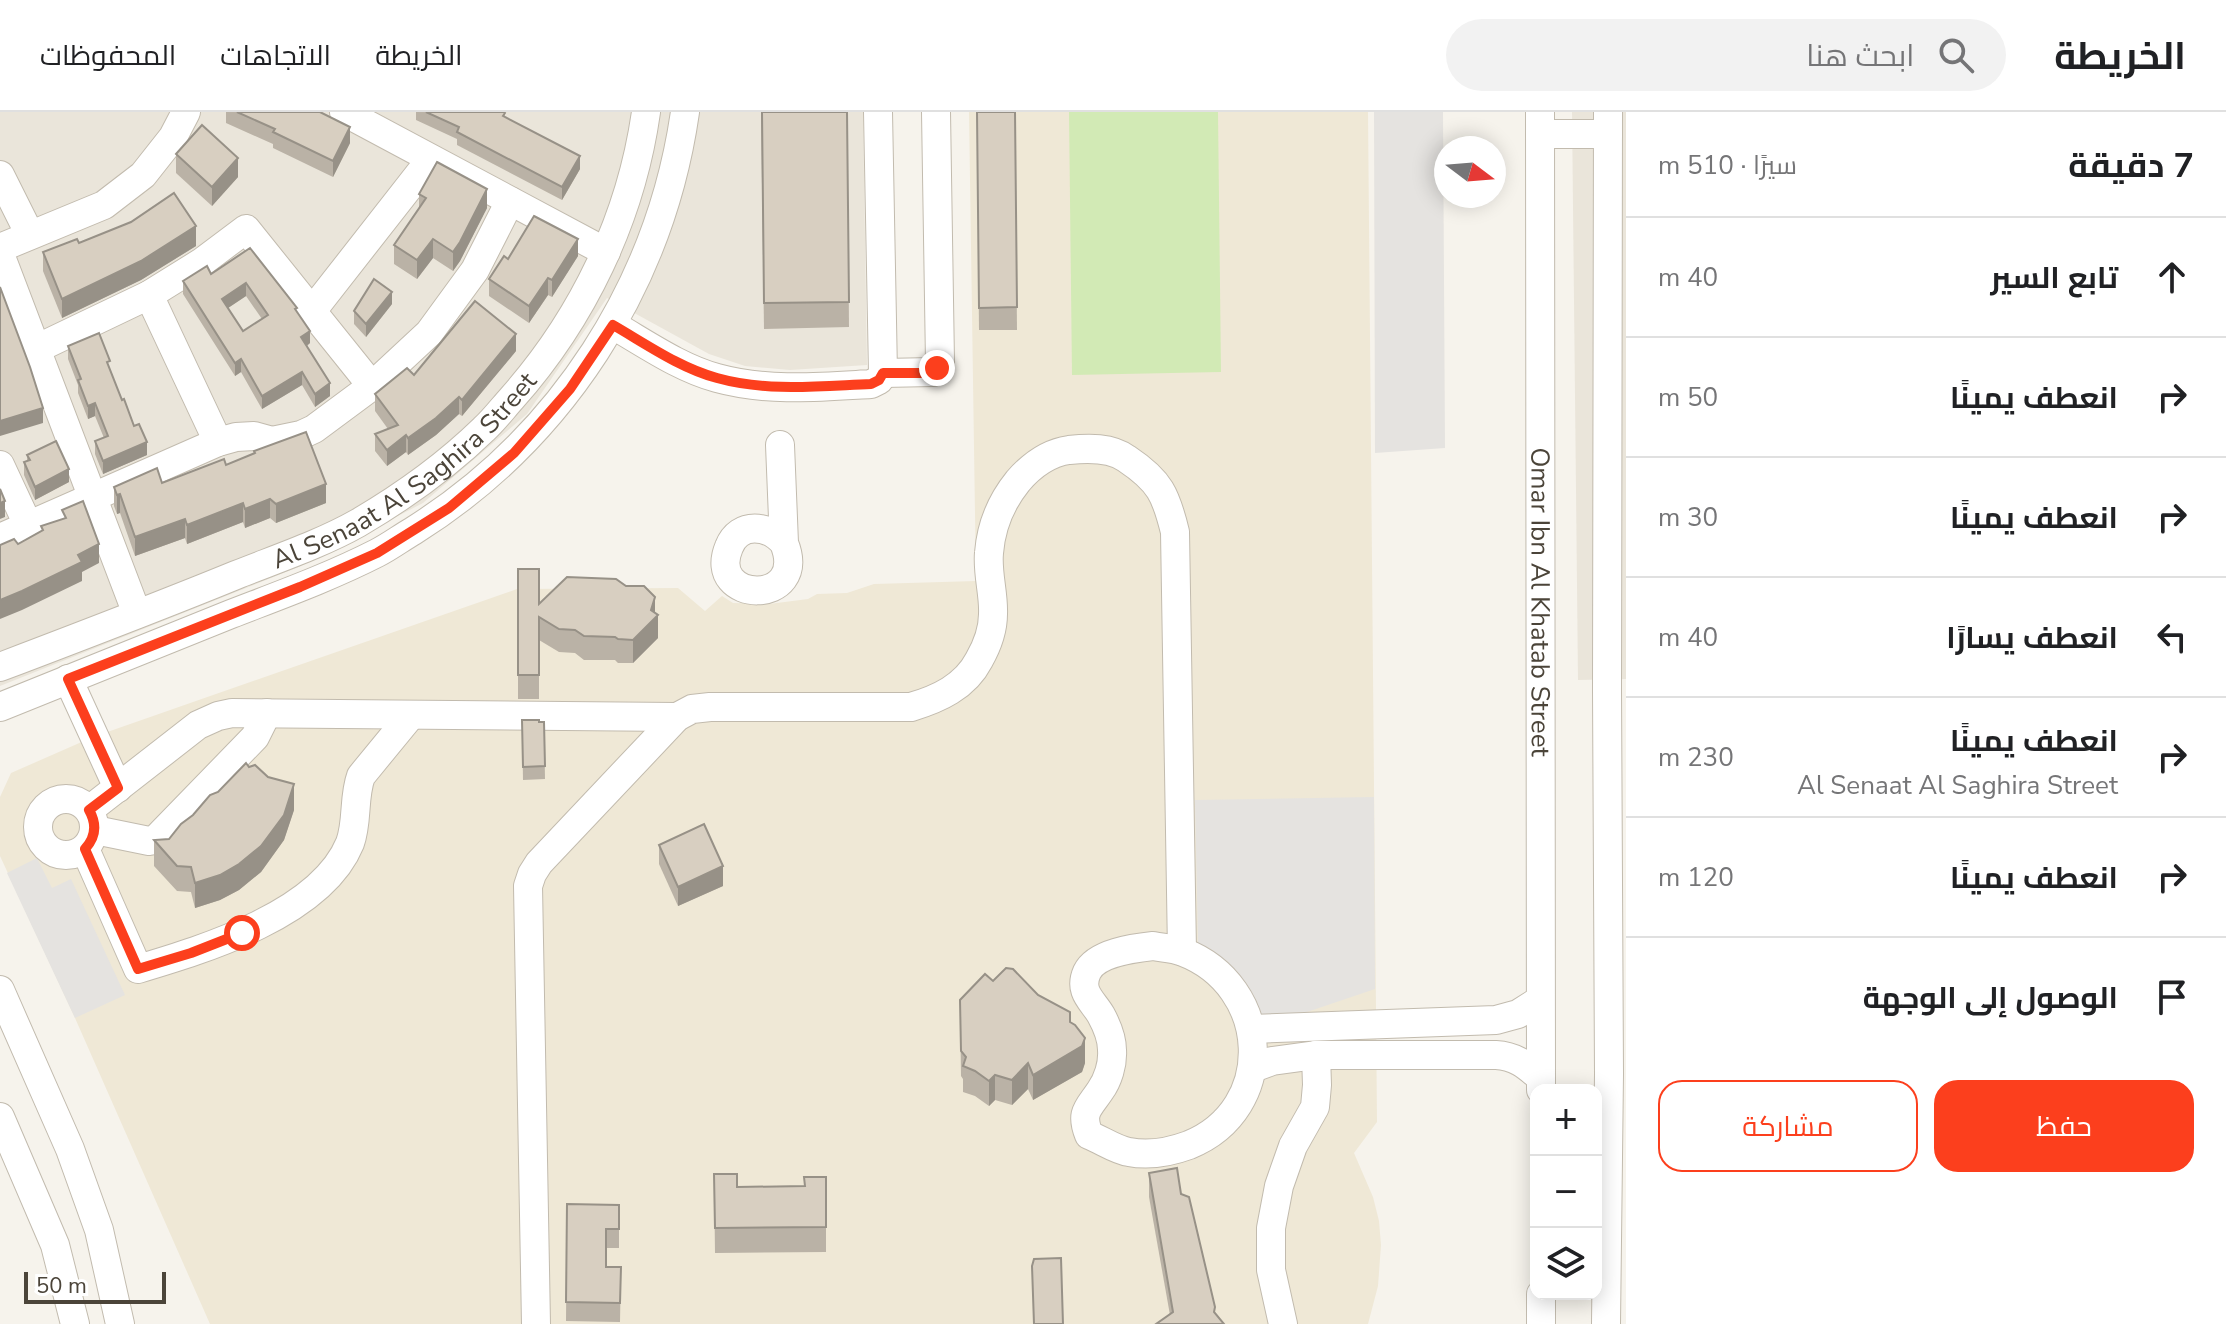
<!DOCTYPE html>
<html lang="ar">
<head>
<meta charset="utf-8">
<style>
	body { margin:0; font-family:"Nunito Sans",Cairo,sans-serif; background:#f2f2f2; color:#202124; direction:rtl }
	.controls { position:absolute; right:24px; bottom:24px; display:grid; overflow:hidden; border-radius:16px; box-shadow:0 4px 20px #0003 }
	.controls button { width:72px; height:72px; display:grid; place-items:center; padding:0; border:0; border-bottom:2px solid #e0e0e0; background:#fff; color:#202124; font:40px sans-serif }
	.compass { position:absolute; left:1434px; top:24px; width:72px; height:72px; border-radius:50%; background:#fff; box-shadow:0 4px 20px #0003; rotate:106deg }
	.scale { position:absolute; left:24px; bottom:20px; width:142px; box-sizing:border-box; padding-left:8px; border:4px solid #4b4439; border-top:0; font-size:22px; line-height:28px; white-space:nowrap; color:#4b4439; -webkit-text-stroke:6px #fff; paint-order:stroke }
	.stop { position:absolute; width:24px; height:24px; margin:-18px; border:6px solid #fc3f1d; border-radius:50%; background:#fff }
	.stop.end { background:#fc3f1d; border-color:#fff; box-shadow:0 2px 8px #0008 }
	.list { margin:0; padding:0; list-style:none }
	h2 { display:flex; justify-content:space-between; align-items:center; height:104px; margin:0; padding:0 32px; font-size:34px }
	h2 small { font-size:26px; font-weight:400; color:#757577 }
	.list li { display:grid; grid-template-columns:52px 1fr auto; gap:24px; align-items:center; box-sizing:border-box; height:120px; padding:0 32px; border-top:2px solid #e0e0e0 }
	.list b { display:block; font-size:30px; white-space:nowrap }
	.list p { margin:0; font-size:26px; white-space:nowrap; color:#757577 }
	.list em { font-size:26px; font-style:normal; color:#757577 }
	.actions { display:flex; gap:16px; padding:24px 32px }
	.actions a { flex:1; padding:18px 0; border:2px solid #fc3f1d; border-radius:24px; text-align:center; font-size:28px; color:#fc3f1d }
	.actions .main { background:#fc3f1d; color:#fff }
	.icon { flex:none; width:44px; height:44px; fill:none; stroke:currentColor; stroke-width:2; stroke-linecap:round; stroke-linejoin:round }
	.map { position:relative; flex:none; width:1626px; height:1212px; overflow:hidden; direction:ltr }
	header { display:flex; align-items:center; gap:48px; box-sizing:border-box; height:112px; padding:0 40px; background:#fff; border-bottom:2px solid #e0e0e0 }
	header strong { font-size:38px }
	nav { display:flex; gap:44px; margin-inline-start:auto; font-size:28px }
	.search { width:560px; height:72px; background:#f2f2f2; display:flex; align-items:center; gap:20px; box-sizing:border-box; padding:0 28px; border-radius:44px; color:#757577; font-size:30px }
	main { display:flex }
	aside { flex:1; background:#fff }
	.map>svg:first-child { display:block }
</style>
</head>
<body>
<header>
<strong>الخريطة</strong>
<div class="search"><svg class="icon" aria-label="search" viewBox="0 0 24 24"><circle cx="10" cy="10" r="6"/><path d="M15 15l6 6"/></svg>ابحث هنا</div>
<nav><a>الخريطة</a><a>الاتجاهات</a><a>المحفوظات</a></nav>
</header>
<main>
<aside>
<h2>7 دقيقة<small>سيرًا · 510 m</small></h2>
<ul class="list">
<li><svg class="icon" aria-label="ahead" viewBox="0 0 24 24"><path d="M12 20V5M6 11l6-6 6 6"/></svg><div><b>تابع السير</b></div><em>40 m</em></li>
<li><svg class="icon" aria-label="right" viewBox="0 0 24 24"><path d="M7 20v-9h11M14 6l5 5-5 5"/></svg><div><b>انعطف يمينًا</b></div><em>50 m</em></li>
<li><svg class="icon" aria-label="right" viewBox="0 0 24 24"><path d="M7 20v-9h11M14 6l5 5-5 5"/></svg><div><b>انعطف يمينًا</b></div><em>30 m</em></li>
<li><svg class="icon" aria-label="left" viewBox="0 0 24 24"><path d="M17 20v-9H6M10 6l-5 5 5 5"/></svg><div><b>انعطف يسارًا</b></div><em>40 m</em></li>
<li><svg class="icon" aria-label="right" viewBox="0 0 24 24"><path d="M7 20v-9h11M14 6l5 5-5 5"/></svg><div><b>انعطف يمينًا</b><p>Al Senaat Al Saghira Street</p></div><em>230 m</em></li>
<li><svg class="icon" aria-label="right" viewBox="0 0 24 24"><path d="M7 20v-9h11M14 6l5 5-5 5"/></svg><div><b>انعطف يمينًا</b></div><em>120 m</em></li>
<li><svg class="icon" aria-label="arrive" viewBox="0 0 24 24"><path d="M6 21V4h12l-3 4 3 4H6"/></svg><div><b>الوصول إلى الوجهة</b></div></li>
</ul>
<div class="actions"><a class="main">حفظ</a><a>مشاركة</a></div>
</aside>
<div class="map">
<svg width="1626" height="1212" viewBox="0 0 1626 1212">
	<rect width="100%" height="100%" fill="#f6f3ec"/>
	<g fill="#eae5da">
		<polygon points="0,0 863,0 867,253 790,258 745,254 709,242 607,186 527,302 423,391 301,454 0,574"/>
		<polygon points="1572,0 1626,0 1626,567 1578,568"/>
	</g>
	<polygon fill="#efe8d6" points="969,0 1368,0 1377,1010 1354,1041 1373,1085 1379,1109 1381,1133 1378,1174 1368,1212 210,1212 75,906 0,744 0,685 11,661 93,625 517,477 678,476 705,499 722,484 733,491 769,492 808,487 817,482 847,481 874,472 976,469"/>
	<polygon fill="#d2eab5" points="1069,0 1218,0 1221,260 1072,263"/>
	<g fill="#e5e3e0">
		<polygon points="1374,0 1443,0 1445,336 1375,341"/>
		<polygon points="1374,685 1375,877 1307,900 1286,922 1263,912 1254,885 1234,862 1198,831 1195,688"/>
		<polygon points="37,746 52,776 71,767 125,883 75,906 7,761"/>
	</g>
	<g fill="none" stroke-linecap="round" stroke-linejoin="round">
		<defs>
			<g id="minor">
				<polyline points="344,0 606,140"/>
				<path id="s1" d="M1540,0L1541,978"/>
				<polyline points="1540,22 1608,22"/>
				<polyline points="0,63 30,123"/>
				<polyline points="0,136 104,93 143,63 173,25 186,0"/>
				<polyline points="0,142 137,502"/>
				<polyline points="149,183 218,330"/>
				<polyline points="312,199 431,47"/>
				<path d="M613,213C646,232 680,256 717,266C768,280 820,275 871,272L879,268L883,261L878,0"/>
				<polyline points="36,237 149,183 202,150 246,117 372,274"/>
				<polyline points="883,261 933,260 940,250 936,0"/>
				<path d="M780,333L784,431C810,495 705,492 729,435C739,409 769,413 784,431"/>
				<polyline points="0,353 28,413"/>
				<polyline points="0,426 218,330 236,325 254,324 272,329 301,323 314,317 372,274 429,221 475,158 510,89"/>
				<path id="s2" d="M0,555C79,525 158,495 236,463C276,447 321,432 358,411C404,384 446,354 484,317C494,308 503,296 512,286C583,206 631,106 646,0"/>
				<polyline points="68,567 118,676"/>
				<path d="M0,595C77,564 154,533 231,502C280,483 330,465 377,441C389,435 401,426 413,419C561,326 660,173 685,0"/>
				<circle cx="66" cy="715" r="28"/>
				<polyline points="89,698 198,613 218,604 232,601 677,605"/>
				<polyline points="95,718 149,729 155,728 255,625 267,601"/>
				<path d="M85,737L138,857C205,837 321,802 350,731C358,709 353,686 361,664L411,603"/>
				<path d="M1153,834C1163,836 1174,836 1183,840C1272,874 1278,997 1189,1033C1170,1040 1149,1044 1129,1040C1116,1038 1102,1028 1089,1023C1080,1000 1088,997 1100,979C1108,968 1113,952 1112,938C1112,926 1107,914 1101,903C1093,889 1078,880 1087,860C1096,841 1134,836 1153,834Z"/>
				<polyline points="0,878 70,1037 99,1118 120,1212"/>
				<polyline points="1252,917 1496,908 1518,902 1540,888"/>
				<path d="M1253,956L1272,949L1316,943H1496C1516,944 1527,954 1541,966"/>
				<polyline points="0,1005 55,1133 75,1212"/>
				<path d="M536,1212L528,774L532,762L539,751L677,605L692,597L710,595H911C938,587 965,575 979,548C987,534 993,519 993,502C994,482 987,461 989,441C991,415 1001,390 1018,369C1031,354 1048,341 1069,338C1088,336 1111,335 1127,347C1160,369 1166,383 1175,420L1182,839"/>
				<polyline points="1283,1212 1271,1158 1271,1116 1279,1074 1293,1034 1315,995 1317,973 1316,943"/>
				<polyline points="1541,1212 1541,1182"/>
				<polyline points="1606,1212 1609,962 1607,578 1608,0"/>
			</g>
		</defs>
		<use href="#minor" stroke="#c2bbae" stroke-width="30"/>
		<use href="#minor" stroke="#fff" stroke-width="28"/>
	</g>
	<g fill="#bab2a6" fill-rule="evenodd">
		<polygon points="226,0 320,0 350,31 333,65 273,36 273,32 226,11"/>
		<polygon points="416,0 504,0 505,6 580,57 562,88 457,33 457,27 416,8"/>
		<polygon points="761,0 847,0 849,215 764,217"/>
		<polygon points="977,0 1015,0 1017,218 979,218"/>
		<polygon points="176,42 238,65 212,94 176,61"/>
		<polygon points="419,82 487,96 460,149 453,159 433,146 417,167 394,152 394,133 419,96"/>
		<polygon points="79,131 196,134 141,168 62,206 43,159 43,140"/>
		<path d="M250,136L297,200L310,231L307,234L330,284L315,295L302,273L262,297L241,260L235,264L183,182V169L211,162ZM246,184L262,207L243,219L228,196Z"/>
		<polygon points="578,144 552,185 548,183 529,211 489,184 489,167 508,147"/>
		<polygon points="392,192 366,225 354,212 354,199"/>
		<polygon points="68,234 110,258 122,288 147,343 103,362 95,342 95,329 104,326 95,304 88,307 78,281 78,273 68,247"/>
		<polygon points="516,239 462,304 459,302 436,323 408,343 406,340 387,354 375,339 375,322 388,317 375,299 375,282 414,263"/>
		<polygon points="254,339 326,391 276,411 270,406 245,416 243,410 187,432 185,426 135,444 120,401 117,402 114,394 114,375 162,371 226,353 254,341"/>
		<polygon points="27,343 69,370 35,388 24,363 24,350 27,349"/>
		<polygon points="518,457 539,492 655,501 658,526 633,551 618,551 615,548 584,548 575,541 559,540 539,528 539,587 518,587"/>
		<polygon points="522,608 544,610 545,667 523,668"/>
		<polygon points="249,655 294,698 284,728 261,760 239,778 220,788 195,796 191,780 177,779 154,754 154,728 169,727 218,680"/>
		<polygon points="659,733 723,774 678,794 659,752"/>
		<polygon points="993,869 1038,883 1070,910 1085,951 1082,960 1033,988 1028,977 1012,993 995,988 989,994 975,984 963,980 963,967 961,964 960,888"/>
		<polygon points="1149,1061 1181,1082 1215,1202 1170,1203 1149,1085"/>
		<polygon points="714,1062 737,1075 804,1074 826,1065 826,1140 715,1141"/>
		<polygon points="567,1092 619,1093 619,1136 606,1136 606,1155 621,1155 620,1210 566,1209"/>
	</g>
	<g fill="#979187">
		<polygon points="350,15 350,31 333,65 333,49"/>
		<polygon points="580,44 580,57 562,88 562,75"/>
		<polygon points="238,46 238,65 212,94 212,75"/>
		<polygon points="487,77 487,96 460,149 453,159 453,140"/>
		<polygon points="196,114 196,134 141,168 62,206 62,187"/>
		<polygon points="433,127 433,146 417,167 417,148"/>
		<polygon points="578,127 578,144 552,185 552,168"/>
		<polygon points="548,166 548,183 529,211 529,194"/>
		<polygon points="246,171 246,184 222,200 222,187"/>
		<polygon points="392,180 392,192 366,225 366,212"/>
		<polygon points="310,219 310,231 301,238 301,225"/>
		<polygon points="516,222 516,239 462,304 462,288"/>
		<polygon points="241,247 241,260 235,264 235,251"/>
		<polygon points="302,260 302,273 262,297 262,284"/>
		<polygon points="330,271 330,284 315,295 315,282"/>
		<polygon points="459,285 459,302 436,323 408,343 408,326"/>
		<polygon points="95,291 95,304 88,307 88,294"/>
		<polygon points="43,296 43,311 0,324 0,309"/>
		<polygon points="406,323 406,340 387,354 387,338"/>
		<polygon points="147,330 147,343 103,362 103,349"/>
		<polygon points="69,357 69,370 35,388 35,375"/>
		<polygon points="326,372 326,391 276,411 276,392"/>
		<polygon points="120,382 120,401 117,402 117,383"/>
		<polygon points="270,387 270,406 245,416 245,397"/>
		<polygon points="5,389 5,405 0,407 0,391"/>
		<polygon points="243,391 243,410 187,432 187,413"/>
		<polygon points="185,407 185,426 135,444 135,425"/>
		<polygon points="99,432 99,451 82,460 82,469 22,498 0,507 0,488 78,443"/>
		<polygon points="655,485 655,506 658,503 658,526 633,551 633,528 651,498"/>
		<polygon points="294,672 294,698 284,728 261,760 239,778 220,788 195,796 195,771"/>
		<polygon points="723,754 723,774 678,794 678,775"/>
		<polygon points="1085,926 1085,951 1082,960 1033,988 1033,963"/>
		<polygon points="1028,951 1028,977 1012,993 1012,968"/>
		<polygon points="995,963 995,988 989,994 989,969"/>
	</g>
	<g fill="#d8cfc1" stroke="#979187" stroke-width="2" fill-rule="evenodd">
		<polygon points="237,0 320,0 350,15 333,49 273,20 275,17"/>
		<polygon points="426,0 504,0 505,1 503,4 580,44 562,75 457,20 459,15"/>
		<polygon points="762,0 847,0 849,190 764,191"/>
		<polygon points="977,0 1015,0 1017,195 979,196"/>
		<polygon points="202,13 238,46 212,75 176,42"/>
		<polygon points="437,50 487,77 460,130 453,140 433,127 417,148 394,133 426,86 419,82"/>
		<polygon points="174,81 196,114 141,149 62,187 43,140 77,127 79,131 131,110"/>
		<polygon points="534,104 578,127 552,168 548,166 529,194 489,167 504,144 508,147"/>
		<path d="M250,136L297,196L295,197L310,219L301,225L330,271L315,282L302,260L262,284L241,247L235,251L183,169L207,154L211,162ZM246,171L268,203L243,219L222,187Z"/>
		<polygon points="374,167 392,180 366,212 354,199"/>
		<polygon points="0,175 30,255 43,296 0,309"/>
		<polygon points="475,189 516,222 462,288 459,285 436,306 408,326 406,323 387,338 375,322 398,313 375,282 407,256 414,263"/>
		<polygon points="99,221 110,249 107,250 122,288 124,287 134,314 139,312 147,330 103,349 95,329 108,324 95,291 88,294 78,268 81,267 68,234"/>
		<polygon points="306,320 326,372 276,392 270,387 245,397 243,391 187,413 185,407 135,425 120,382 117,383 114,375 157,356 162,371 224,347 226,353 255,341 254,339"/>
		<polygon points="56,329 69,357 35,375 24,350 30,348 27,343"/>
		<polygon points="0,377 5,389 0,391"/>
		<polygon points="83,389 99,432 78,443 82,450 22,479 0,488 0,433 14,427 18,432 43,418 41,414 66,406 62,398"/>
		<polygon points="518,457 539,457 539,492 567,465 616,467 626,474 644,474 655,485 651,498 658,503 633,528 618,527 615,525 584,524 575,518 559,517 539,505 539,563 518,563"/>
		<polygon points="522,608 539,608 539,610 544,610 545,654 523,655"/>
		<polygon points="246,651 249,655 255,653 268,665 294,672 284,703 261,734 239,752 220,763 195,771 191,755 177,754 154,728 169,727 181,712 193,703 210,683 218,680"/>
		<polygon points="704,712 723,754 678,775 659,733"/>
		<polygon points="1006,856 1013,857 1038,883 1070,900 1070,910 1075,913 1085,926 1082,934 1033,963 1028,951 1012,968 995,963 989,969 975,959 963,954 966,945 961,939 960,888 985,862 993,869"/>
		<polygon points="1177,1056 1181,1082 1189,1085 1215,1195 1214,1200 1224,1212 1156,1212 1173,1200 1149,1061"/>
		<polygon points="714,1062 737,1062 737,1075 805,1074 804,1065 826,1065 826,1115 715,1116"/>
		<polygon points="567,1092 619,1093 619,1117 606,1117 606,1155 621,1155 620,1191 566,1190"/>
		<polygon points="1061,1146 1063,1212 1034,1212 1032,1154 1034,1147"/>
	</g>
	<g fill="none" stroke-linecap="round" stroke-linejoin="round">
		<path stroke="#fc3f1d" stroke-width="10" d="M242,821L191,841L138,857L85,737C96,725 97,712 89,698L118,676L68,567L300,475L377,441L449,396L514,341L570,277L613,213C646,232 680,256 717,266C767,280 820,274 871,272L879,268L883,261H927L933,260L937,256"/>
	</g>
	<g text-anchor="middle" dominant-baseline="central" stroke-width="8" stroke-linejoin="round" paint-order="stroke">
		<g font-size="26" fill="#4b4439" stroke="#fff">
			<text stroke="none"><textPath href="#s2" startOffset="454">Al Senaat Al Saghira Street</textPath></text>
			<text stroke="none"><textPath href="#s1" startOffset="490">Omar Ibn Al Khatab Street</textPath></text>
		</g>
	</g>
</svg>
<div class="controls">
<button>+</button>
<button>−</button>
<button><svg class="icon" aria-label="layers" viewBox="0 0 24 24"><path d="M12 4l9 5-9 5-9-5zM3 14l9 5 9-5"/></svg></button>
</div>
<svg class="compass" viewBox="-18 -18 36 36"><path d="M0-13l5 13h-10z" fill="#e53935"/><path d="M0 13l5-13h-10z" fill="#757577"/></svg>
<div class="scale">50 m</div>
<div class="stop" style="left:242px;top:821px"></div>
<div class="stop end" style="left:937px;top:256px"></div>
</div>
</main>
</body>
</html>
